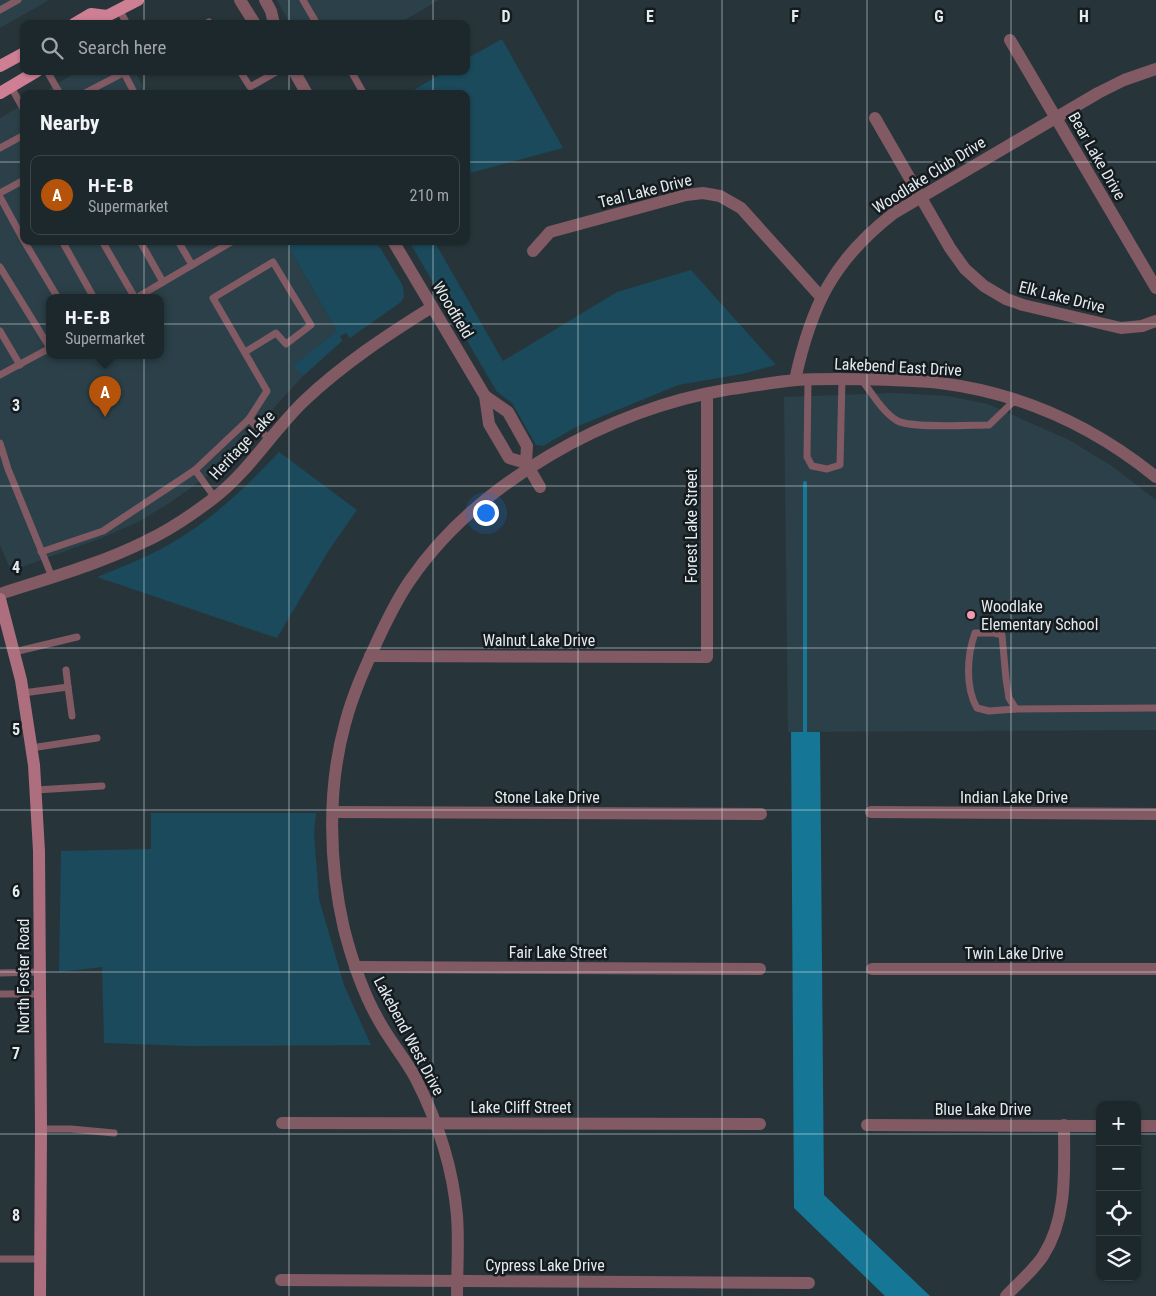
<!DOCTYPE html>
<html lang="en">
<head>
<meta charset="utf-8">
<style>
	body { margin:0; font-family:"Roboto Condensed",sans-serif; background:#253034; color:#f1f3f6 }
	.controls { position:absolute; right:15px; bottom:15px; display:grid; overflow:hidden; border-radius:10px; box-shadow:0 1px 4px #0004 }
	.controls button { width:45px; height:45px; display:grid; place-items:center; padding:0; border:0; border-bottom:1px solid #3b4448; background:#1d282c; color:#f1f3f6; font:25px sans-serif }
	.you { position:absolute; left:485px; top:512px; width:18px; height:18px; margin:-12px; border:4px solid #fff; border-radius:50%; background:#1a73e8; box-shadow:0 0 0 8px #1a73e833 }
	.badge { display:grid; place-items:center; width:32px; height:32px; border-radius:50%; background:#b45309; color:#fff; font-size:16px; font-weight:700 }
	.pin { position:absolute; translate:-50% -41px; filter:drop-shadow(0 1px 2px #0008) }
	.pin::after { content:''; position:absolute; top:26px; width:18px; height:15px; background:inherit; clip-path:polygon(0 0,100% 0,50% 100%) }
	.popup { position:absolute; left:46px; top:294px; width:118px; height:65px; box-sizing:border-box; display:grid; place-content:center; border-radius:10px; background:#1d282c; filter:drop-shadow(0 1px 4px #0005); font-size:16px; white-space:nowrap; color:#a0a6a9 }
	.popup b { font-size:19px; color:#f1f3f6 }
	.popup::after { content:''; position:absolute; left:50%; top:100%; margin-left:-10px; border:10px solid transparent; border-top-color:#1d282c }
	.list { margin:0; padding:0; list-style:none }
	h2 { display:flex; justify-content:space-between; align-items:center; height:65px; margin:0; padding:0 20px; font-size:21px }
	h2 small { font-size:16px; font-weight:400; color:#a0a6a9 }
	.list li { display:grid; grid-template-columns:32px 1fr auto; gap:15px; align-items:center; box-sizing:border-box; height:80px; margin:0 10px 10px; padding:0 10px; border:1px solid #3b4448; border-radius:10px }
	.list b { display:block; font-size:19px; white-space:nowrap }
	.list p { margin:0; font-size:16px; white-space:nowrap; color:#a0a6a9 }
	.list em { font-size:16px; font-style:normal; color:#a0a6a9 }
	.icon { flex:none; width:28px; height:28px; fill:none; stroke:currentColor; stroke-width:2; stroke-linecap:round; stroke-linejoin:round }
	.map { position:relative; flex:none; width:1156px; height:1296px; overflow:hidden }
	.search { position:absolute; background:#1d282c; box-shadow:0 1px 4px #0004; left:20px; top:20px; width:450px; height:55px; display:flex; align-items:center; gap:12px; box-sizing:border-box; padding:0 18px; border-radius:10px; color:#a0a6a9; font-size:19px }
	.panel { position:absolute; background:#1d282c; box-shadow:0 1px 4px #0004; left:20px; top:90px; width:450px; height:155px; border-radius:10px }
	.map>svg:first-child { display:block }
</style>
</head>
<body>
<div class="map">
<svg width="1156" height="1296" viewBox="0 0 1156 1296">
	<rect width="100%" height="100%" fill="#27353a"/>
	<g fill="#2b4048" fill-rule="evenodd">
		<polygon points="0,0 49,0 0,28"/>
		<polygon points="277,0 439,0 398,24 290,24"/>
		<polygon points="78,71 135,71 147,94 41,94"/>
		<path d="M24,104V241H285L337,331L294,366L303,376L221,466L171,502L138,522L104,537L11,571L0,545V118ZM50,298H160V356H50Z"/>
		<polygon points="893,393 948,396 988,404 1069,440 1112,466 1156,500 1156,730 788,732 784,397"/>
	</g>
	<g fill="#1a4a5b">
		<polygon points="502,39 563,148 466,174 466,94 407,94 446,71 466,71 466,59"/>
		<polygon points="285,241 376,241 403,286 404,297 401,302 350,338 346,333 340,336 342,341 303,376 293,366 337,331"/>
		<polygon points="409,241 434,241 503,361 617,292 691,270 776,365 742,374 678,385 576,427 543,446 536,445 512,403 497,392"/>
		<path d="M279,452L357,510L329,550L277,638L97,577C122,567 147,557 170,544C212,520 246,487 279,452Z"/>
		<polygon points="151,813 316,813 314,833 319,899 344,985 371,1045 189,1046 104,1043 102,967 59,972 61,851 151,849"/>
	</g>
	<polygon fill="#157795" points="791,732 820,732 824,1195 930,1296 885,1296 794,1208"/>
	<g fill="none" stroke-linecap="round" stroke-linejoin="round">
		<polyline stroke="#157795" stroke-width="4" points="805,483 805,735"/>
		<g stroke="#815a63" stroke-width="7">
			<polyline points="303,0 317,24"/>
			<polyline points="119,9 127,24"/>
			<polyline points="0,10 18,0"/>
			<polyline points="206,24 209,22 210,24"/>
			<polyline points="47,71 60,94"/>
			<polyline points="123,71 135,94"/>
			<polyline points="240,71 250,87 278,71"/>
			<polyline points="351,71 364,94"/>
			<polyline points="11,87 24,110"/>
			<polyline points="83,94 127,71"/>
			<polyline points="0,148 24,135"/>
			<polyline points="0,193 24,180"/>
			<polyline points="0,197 24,241"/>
			<polyline points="24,241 58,298"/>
			<polyline points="62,241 94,298"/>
			<polyline points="102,241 135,298"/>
			<polyline points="140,241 163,282"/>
			<polyline points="178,241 192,265"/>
			<polyline points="0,267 50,348"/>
			<polyline points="136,298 233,241"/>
			<polyline points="0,331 20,365"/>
			<polyline points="0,375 50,348"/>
			<path d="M861,379C872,393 882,411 896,420C909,429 970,425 989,425L1016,399"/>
			<polyline points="808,380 807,457 812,466 827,469 840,465 842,379"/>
			<polyline points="249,419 270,440"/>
			<polyline points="0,443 8,469 52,577"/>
			<polyline points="195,470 215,498"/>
			<polyline points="41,552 103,531 195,470 249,419 267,391 213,298 273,262 311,325 286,344 276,333 245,352"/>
			<polyline points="14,652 77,637"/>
			<polyline points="66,670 68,687"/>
			<polyline points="23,693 68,687 72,716"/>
			<path d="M1016,709L1009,698L1006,679L1002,635L994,633H975C967,655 965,687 977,708L989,711L1016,709L1156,708"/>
			<polyline points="31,748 97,738"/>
			<polyline points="36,790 102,786"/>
			<polyline points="0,973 39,972"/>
			<polyline points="0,994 39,994"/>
			<polyline points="41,1129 71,1129 114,1133"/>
			<polyline points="0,1259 40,1259"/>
		</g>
		<g stroke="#815a63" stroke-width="12">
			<polyline points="240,0 255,24"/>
			<polyline points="265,0 271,11 274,24"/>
			<polyline points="1010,40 1156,288"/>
			<polyline points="294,71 307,94"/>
			<polyline points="875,118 950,248 965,269 984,286 1006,299 1023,305 1121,328 1142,326 1156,321"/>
			<polyline points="393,241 485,396 489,424 509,458 526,463"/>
			<polyline points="533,251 550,232 686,195 703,193 720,196 741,208 821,297"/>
			<path d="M795,380C811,306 833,260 894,213L1098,93L1124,80L1156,69"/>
			<polyline points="485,396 508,412 527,446 526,463"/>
			<polyline points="526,463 540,487"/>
			<path d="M0,594C49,578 100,564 146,541C170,530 193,514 214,498C249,471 272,432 304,401C343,364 387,335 432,307"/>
			<polyline points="370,656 707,657 707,395"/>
			<polyline points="333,812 761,814"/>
			<polyline points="871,812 1156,814"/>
			<polyline points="355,967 760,969"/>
			<polyline points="872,969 1156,969"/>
			<polyline points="282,1123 760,1124"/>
			<polyline points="867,1125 1100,1126"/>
			<polyline points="1137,1126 1156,1126"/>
			<polyline points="281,1280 809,1283"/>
			<path d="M457,1296C457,1270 459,1242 457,1216C453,1168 438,1122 416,1079C405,1058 389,1040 378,1019C362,991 352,960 344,929C329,864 327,789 345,724C353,693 367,663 380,635C389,616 399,596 411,579C478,482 610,409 725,390C749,387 772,382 796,380C828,378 860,379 892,380C908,381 924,381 940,383C1021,393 1093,426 1156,477"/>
			<path d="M1006,1296C1018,1283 1033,1271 1043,1256C1068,1217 1064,1170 1064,1125"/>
		</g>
		<polyline stroke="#ad6f7e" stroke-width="12" points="0,599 21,680 34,765 39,851 41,1129 40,1296"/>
		<g stroke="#ce7f93" stroke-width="12">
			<polyline points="74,24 91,14 107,16 138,0"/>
			<polyline points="0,66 24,53"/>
			<polyline points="0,93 37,71"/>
		</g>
	</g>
	<path fill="none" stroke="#e2ebee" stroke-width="1" stroke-opacity="0.55" d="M144,0V24M289,0V24M433,0V24M578,0V1296M722,0V1296M867,0V1296M1011,0V1296M144,71V94M289,71V94M433,71V94M0,162H24M466,162H1156M144,241V1296M289,241V1296M433,241V1296M0,324H1156M0,486H1156M0,648H1156M0,810H1156M0,972H1156M0,1134H1100M1137,1134H1156"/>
	<circle fill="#f29ab0" stroke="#151b1e" stroke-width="2" cx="971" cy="615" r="5"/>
	<g text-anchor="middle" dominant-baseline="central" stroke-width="5" stroke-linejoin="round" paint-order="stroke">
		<g font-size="16" fill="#e2ebee" stroke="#151b1e">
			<text transform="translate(1097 156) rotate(60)">Bear Lake Drive</text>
			<text transform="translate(929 175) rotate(-32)">Woodlake Club Drive</text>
			<text transform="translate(645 191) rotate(-14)">Teal Lake Drive</text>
			<text transform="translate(1062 297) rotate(14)">Elk Lake Drive</text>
			<text transform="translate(453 310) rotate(59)">Woodfield</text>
			<text transform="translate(898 367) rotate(3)">Lakebend East Drive</text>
			<text transform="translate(242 445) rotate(-47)">Heritage Lake</text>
			<text transform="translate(691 526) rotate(-90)">Forest Lake Street</text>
			<text x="539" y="640">Walnut Lake Drive</text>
			<text x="547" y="797">Stone Lake Drive</text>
			<text x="1014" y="797">Indian Lake Drive</text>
			<text x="558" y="952">Fair Lake Street</text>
			<text x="1014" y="953">Twin Lake Drive</text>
			<text transform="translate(23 976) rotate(-90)">North Foster Road</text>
			<text transform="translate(409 1036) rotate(62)">Lakebend West Drive</text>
			<text x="521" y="1107">Lake Cliff Street</text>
			<text x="983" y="1109">Blue Lake Drive</text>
			<text x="545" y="1265">Cypress Lake Drive</text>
		</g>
		<g font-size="16" fill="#e2ebee" stroke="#151b1e" text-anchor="start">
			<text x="981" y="606">Woodlake<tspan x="981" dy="18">Elementary School</tspan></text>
		</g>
	</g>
	<g font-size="16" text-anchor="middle" font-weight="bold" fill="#e2ebee" stroke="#151b1e" stroke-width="5" stroke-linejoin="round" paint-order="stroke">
		<text x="506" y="22">D</text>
		<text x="650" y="22">E</text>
		<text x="795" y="22">F</text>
		<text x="939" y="22">G</text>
		<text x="1084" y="22">H</text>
		<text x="16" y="411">3</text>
		<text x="16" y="573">4</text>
		<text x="16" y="735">5</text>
		<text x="16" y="897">6</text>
		<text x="16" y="1059">7</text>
		<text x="16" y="1221">8</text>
	</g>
</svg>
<div class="controls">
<button>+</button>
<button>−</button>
<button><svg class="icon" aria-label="locate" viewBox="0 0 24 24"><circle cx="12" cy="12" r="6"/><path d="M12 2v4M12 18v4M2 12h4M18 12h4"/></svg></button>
<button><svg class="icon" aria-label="layers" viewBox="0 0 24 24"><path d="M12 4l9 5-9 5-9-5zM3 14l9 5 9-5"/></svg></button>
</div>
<div class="you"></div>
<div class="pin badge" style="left:105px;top:417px">A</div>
<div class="popup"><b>H-E-B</b>Supermarket</div>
<div class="search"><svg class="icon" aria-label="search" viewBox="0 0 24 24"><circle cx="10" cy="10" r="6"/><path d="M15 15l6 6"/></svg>Search here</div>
<section class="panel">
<h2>Nearby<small></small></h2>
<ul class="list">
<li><span class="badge">A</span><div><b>H-E-B</b><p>Supermarket</p></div><em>210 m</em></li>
</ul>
</section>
</div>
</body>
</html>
